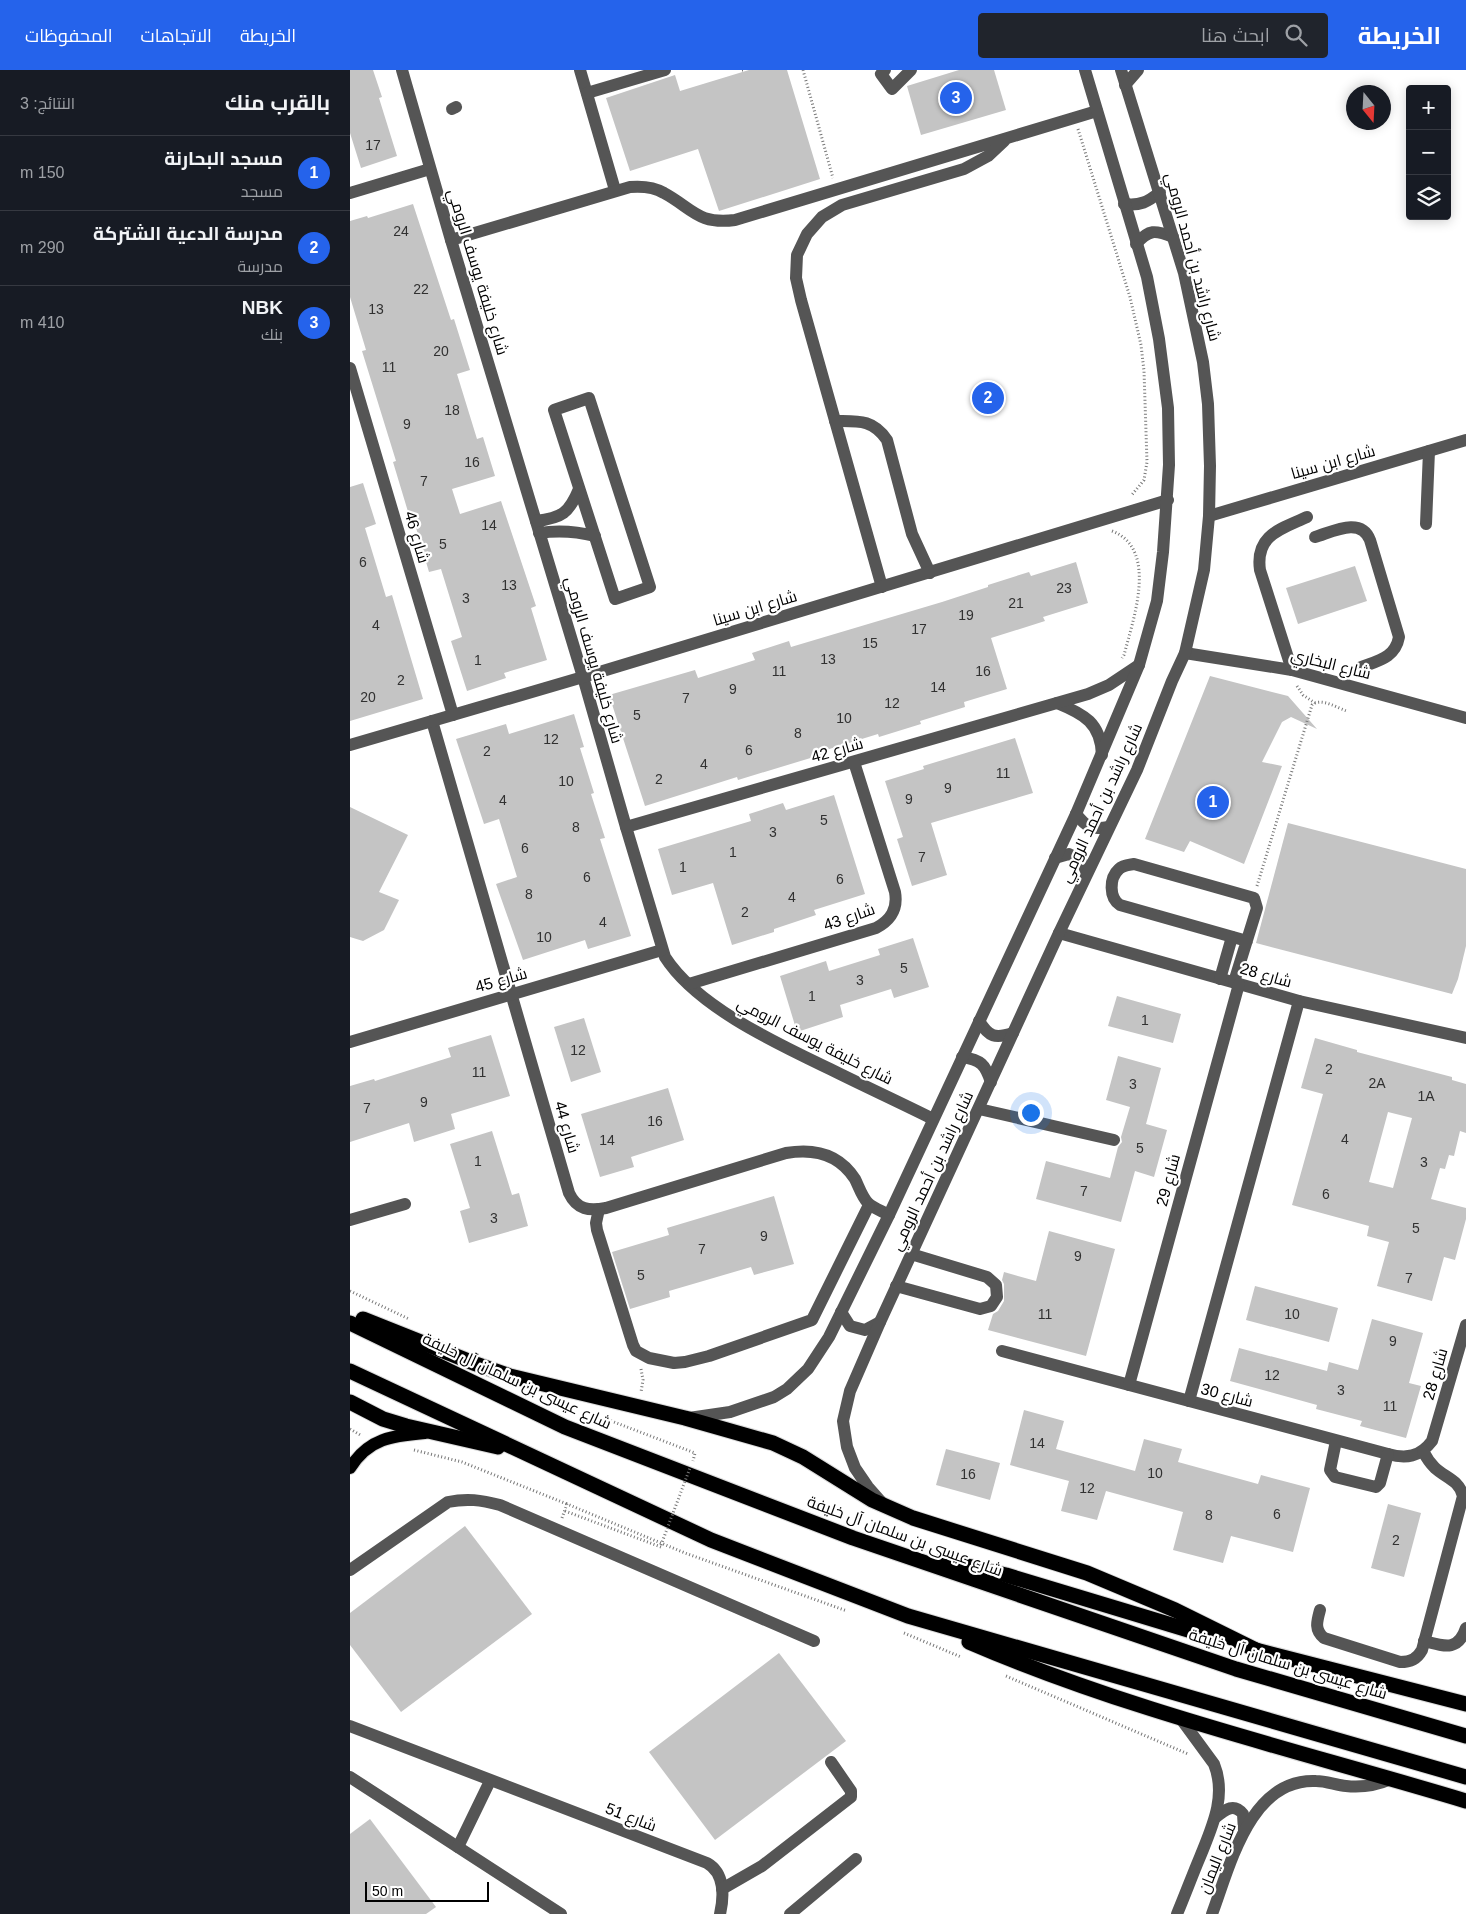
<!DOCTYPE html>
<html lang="ar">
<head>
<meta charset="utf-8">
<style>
	body { margin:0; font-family:Arial,Cairo,sans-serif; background:#20242c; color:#f1f3f6; direction:rtl }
	.controls { position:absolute; right:15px; top:15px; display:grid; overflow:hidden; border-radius:5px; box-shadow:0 2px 12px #0003 }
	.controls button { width:45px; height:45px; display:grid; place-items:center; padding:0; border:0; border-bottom:1px solid #363941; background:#171b24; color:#f1f3f6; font:25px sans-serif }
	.compass { position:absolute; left:996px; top:15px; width:45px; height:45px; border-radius:50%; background:#171b24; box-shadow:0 2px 12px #0003; rotate:162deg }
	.scale { position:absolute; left:15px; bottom:12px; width:124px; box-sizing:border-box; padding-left:5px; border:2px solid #000; border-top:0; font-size:14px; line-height:18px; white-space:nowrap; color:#000; -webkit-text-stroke:4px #fff; paint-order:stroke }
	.you { position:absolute; left:680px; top:1042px; width:18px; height:18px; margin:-12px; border:4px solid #fff; border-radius:50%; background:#1a73e8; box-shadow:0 0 0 8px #1a73e833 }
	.badge { display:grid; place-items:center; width:32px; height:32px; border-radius:50%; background:#2563eb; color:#fff; font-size:16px; font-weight:700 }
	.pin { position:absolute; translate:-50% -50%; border:2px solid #fff; box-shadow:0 1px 5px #0006 }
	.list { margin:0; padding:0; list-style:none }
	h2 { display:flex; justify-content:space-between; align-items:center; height:65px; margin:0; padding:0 20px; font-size:21px }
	h2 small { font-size:16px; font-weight:400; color:#9ea1a6 }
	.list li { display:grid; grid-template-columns:32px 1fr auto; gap:15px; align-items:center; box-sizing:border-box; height:75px; padding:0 20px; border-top:1px solid #363941 }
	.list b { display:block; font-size:19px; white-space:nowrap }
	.list p { margin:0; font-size:16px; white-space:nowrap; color:#9ea1a6 }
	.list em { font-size:16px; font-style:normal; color:#9ea1a6 }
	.icon { flex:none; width:28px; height:28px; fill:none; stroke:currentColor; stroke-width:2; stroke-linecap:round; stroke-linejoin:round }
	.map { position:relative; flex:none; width:1116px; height:1844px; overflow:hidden; direction:ltr }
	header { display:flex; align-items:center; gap:30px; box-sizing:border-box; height:70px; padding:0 25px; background:#2563eb; color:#fff }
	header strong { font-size:24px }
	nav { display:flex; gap:28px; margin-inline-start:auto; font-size:18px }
	.search { width:350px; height:45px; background:#20242c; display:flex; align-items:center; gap:12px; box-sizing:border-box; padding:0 18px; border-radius:5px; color:#9ea1a6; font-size:19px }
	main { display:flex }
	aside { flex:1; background:#171b24 }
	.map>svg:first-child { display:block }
</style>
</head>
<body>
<header>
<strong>الخريطة</strong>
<div class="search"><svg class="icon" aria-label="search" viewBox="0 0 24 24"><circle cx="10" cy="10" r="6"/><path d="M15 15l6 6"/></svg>ابحث هنا</div>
<nav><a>الخريطة</a><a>الاتجاهات</a><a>المحفوظات</a></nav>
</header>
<main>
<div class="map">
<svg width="1116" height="1844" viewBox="0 0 1116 1844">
	<rect width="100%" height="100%" fill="#fff"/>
	<g fill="#c4c4c4" fill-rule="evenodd">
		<polygon points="0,0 23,0 32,27 29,28 47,86 11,98 0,63"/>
		<polygon points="399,0 437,0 470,109 369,141 348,79 280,101 256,28 325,5 330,21"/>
		<polygon points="609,0 644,0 656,40 571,65 557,16"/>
		<polygon points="63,134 101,250 104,249 120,300 107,304 127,369 133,367 145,406 102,419 110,444 151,431 186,536 181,538 197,590 154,603 156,608 117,621 101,571 112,567 91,499 79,502 62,444 59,445 43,392 46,391 12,281 16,280 0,227 0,151 17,146 18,148"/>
		<polygon points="13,413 26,454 15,458 36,527 42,525 73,629 0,651 0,417"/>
		<polygon points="726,492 738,533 693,547 695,551 641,568 657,619 614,632 615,637 570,651 571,654 529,667 528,664 476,680 477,683 388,710 387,707 295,736 259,625 345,600 348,608 405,590 402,583 439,571 441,577 592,532 638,517 638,515 679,502 681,506"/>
		<polygon points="1005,496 1017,531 948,554 936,518"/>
		<polygon points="860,606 938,626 967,659 941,647 932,652 912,692 932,696 894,794 840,771 834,782 795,769"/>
		<polygon points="224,644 234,677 230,678 244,723 241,724 255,768 250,769 281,866 238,879 235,870 173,890 146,814 167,807 149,749 134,754 106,669 156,654 159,664"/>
		<polygon points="665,668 683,723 581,753 597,805 562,816 547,769 553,767 535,711 574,699 573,696"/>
		<polygon points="484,725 515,824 464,840 466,845 424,859 424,862 382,875 363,813 322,825 308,779 401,751 399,744 433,733 436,740"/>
		<polygon points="0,737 58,765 29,822 49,830 34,860 13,871 0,867"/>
		<polygon points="938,753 1116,799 1116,876 1108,909 1102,924 906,873"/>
		<polygon points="563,868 579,917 544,928 541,919 490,935 493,947 447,962 430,906 476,891 479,901 530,885 528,879"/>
		<polygon points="767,926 831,944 823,973 758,956"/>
		<polygon points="234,948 251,1002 221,1012 204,957"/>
		<polygon points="141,965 160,1026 101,1044 105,1059 64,1072 59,1053 0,1072 0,1016 24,1009 25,1011 101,987 98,978"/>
		<path d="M965,968L1007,980V982L1102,1007V1010L1116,1014V1063L1110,1061L1104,1086L1099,1085L1095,1099L1090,1098L1081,1129L1116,1138V1149L1105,1190L1094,1187L1082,1231L1027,1216L1039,1172L1017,1166L1019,1156L942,1135L973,1024L951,1018ZM1038,1042L1062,1048L1043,1118L1019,1112Z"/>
		<polygon points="768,986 811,998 796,1054 817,1060 804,1107 785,1101 771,1152 686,1129 696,1091 760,1108 768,1077 772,1072 771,1067 780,1037 756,1030"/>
		<polygon points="318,1018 334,1070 281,1087 284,1097 250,1107 231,1044"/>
		<polygon points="142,1061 162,1125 169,1123 178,1156 119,1173 110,1141 120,1138 100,1074"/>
		<polygon points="424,1126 444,1194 404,1205 401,1197 319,1221 320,1227 280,1239 262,1182 319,1165 317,1158"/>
		<polygon points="699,1161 765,1179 736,1286 638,1260 643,1244 648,1241 654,1231 654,1214 652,1210 654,1202 686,1211"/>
		<polygon points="905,1216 988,1238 979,1272 896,1250"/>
		<polygon points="1022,1249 1073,1263 1059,1313 1071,1316 1056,1368 1010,1356 1012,1351 966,1339 967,1335 880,1311 889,1278 977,1301 979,1292 1008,1300"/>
		<polygon points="674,1340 714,1351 706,1379 785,1401 794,1369 832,1379 828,1392 908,1414 911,1405 960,1418 943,1482 881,1466 873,1493 823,1480 833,1442 756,1421 747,1450 711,1441 719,1411 660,1395"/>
		<polygon points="596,1379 650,1393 640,1430 586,1415"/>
		<polygon points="1038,1434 1071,1443 1054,1507 1021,1498"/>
		<polygon points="115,1456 182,1544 51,1642 0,1575 0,1543"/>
		<polygon points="429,1583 496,1671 365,1770 299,1682"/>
		<polygon points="20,1749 86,1837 76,1844 0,1844 0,1764"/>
	</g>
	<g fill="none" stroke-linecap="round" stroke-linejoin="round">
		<defs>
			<path id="major" d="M0,1398C19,1368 42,1366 75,1363"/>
			<g id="highway">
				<polyline points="13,1249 126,1294 160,1306 335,1348 423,1373 453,1387 522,1430 563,1448 737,1503 825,1540 910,1582"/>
				<polyline points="0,1253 215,1357 503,1468 886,1599 1116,1666"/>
				<polyline points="0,1301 361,1470 558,1546 1116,1707"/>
				<polyline points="0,1332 33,1349 56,1356 148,1377"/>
				<polyline points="592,1490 656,1505 868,1569"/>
				<path d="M619,1572C779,1641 950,1681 1116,1731"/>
				<polyline points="902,1579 1116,1634"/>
			</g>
		</defs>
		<use href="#major" stroke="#dbdbdb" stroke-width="14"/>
		<use href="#highway" stroke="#dbdbdb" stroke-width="17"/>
		<g stroke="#777" stroke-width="3" stroke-dasharray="1 2.5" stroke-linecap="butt">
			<polyline points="392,0 393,0"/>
			<polyline points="453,0 483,108"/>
			<polyline points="728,59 780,227 791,275 794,301 797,392 794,410 781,426"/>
			<path d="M762,461C809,479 783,550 774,585L772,588"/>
			<polyline points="947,616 953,625 965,633"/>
			<path d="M907,816L962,635C971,627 987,638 997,641"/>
			<polyline points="0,1221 59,1249"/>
			<polyline points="291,1299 293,1310 291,1322"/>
			<polyline points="258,1344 256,1349 345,1383 343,1391"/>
			<polyline points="0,1359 12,1366"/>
			<polyline points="64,1380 112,1392 217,1434"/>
			<polyline points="215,1441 311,1477 311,1475"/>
			<polyline points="212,1448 217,1434 335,1483 497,1541"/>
			<polyline points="554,1563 611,1587"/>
			<polyline points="656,1606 838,1684"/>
		</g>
		<g stroke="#555" stroke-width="12">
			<path d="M52,0L101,170L233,607L276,757L315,887C347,937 428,974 480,999C514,1016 549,1032 583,1049"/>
			<polyline points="230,0 265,120"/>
			<polyline points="535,0 531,4 542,19 561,0"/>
			<polyline points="775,15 788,0"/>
			<polyline points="237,23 315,0"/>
			<polyline points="102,39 106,37"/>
			<polyline points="0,123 80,99"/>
			<path d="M774,134C790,136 798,132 810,122"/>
			<path d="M101,170L280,117C292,116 304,117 314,123C342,138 348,155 385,150L747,41"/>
			<path d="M786,174C799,159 805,160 823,167"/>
			<polyline points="0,298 103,645"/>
			<polygon points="239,328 300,517 265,529 204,340"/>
			<path d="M485,351C508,351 523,349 537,370L562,464L580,503"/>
			<polyline points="859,446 1116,370"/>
			<path d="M186,451C212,448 219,443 229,419"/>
			<polyline points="1076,454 1079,381"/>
			<path d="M189,463C209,460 225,461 245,466"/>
			<path d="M965,467C982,462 1011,446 1020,470L1049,567C1045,589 1026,591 1009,598"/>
			<polyline points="532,517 451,230 446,208 447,185 457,164 472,147 492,135 614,99 638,86 654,71"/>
			<polyline points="835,583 942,600 1116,648"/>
			<path d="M942,600L910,500C905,465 931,459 957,447"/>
			<path d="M707,633C734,644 751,653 752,685"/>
			<path d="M82,651L219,1123C227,1140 239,1141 256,1138L436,1083C465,1078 489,1084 505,1109C509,1117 512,1127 518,1133C523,1138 532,1141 539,1145"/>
			<polyline points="0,675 233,607 818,430"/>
			<path d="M726,744C737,758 742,760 759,757"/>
			<polyline points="276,757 738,624 759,615 789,595"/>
			<polyline points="705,788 719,784 731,790 737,803"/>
			<polyline points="709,863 949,931 1116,968"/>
			<polyline points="870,909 882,867"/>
			<path d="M884,912L907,838L904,828L784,794C778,795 773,795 769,799C759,808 759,828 770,835L897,871"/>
			<path d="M339,914L526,858C541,850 548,839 545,822L504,692"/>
			<path d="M629,951C639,967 645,969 663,963"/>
			<polyline points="0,972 312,880"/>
			<path d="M612,987C631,990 635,994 641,1012"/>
			<polyline points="629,1039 764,1070"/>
			<polyline points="249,1139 246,1153 247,1160 283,1275 286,1281 299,1288 324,1293 335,1292 359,1286 462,1250 519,1135"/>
			<polyline points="0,1150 55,1134"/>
			<polyline points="546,1216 630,1239 641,1236 647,1227 646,1215 637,1207 561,1184"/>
			<polyline points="491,1242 500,1256 515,1260 530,1252"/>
			<path d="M652,1281L1038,1384C1056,1389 1070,1387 1082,1371L1116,1255"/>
			<polyline points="779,1315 889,914"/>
			<polyline points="839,1331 949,931"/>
			<polyline points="339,1348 380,1342 424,1327 437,1319 458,1299 479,1267 539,1145 726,744 789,595 807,531 813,482 819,395 818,338 809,269 797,207 735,0"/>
			<polyline points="986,1371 980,1400 985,1407 1026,1417 1030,1413 1038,1384"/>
			<polyline points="533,1434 518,1417 505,1398 497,1377 493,1351 500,1321 530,1252 709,863 787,700 822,611 835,583 854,500 859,446 860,396 858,334 853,292 834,203 771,0"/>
			<path d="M0,1500L98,1432C117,1428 131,1430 150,1435L464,1571"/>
			<path d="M970,1540C967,1551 964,1560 974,1568L1050,1592C1061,1592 1067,1589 1072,1580L1113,1426C1109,1410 1096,1408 1085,1398C1080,1393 1076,1387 1073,1381"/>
			<path d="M1074,1571C1094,1576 1108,1582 1116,1558"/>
			<path d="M0,1656L357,1793C375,1803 374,1827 370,1844"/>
			<polyline points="0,1707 211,1844"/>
			<path d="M866,1747C876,1739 884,1733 893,1744L894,1761"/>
			<polyline points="108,1777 140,1711"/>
			<polyline points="372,1819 412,1796 501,1727 501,1721 481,1692"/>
			<polyline points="440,1844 506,1789"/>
			<path d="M827,1844C835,1825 842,1806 850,1787C862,1757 877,1726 864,1694L831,1649"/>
			<path d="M862,1844C880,1796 900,1708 966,1711C976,1711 986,1715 996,1716C1012,1718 1027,1715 1041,1709"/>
		</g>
		<use href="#major" stroke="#000" stroke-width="12"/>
		<use href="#highway" stroke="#000" stroke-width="15"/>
		<polyline stroke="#777" stroke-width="3" stroke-dasharray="1 2.5" stroke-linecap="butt" points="311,1475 340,1398"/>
	</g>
	<g text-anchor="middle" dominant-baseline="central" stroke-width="4.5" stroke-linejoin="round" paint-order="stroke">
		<g font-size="14" fill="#313131">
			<text x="23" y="75">17</text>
			<text x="51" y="161">24</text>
			<text x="71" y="219">22</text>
			<text x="26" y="239">13</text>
			<text x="91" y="281">20</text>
			<text x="39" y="297">11</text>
			<text x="102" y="340">18</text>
			<text x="57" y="354">9</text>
			<text x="122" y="392">16</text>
			<text x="74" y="411">7</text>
			<text x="139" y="455">14</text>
			<text x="93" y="474">5</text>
			<text x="13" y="492">6</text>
			<text x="159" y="515">13</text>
			<text x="714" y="518">23</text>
			<text x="116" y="528">3</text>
			<text x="666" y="533">21</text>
			<text x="616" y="545">19</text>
			<text x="26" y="555">4</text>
			<text x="569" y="559">17</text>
			<text x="520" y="573">15</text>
			<text x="478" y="589">13</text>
			<text x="128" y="590">1</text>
			<text x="429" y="601">11</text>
			<text x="633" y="601">16</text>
			<text x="51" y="610">2</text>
			<text x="588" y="617">14</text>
			<text x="383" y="619">9</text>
			<text x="18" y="627">20</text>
			<text x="336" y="628">7</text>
			<text x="542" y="633">12</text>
			<text x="287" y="645">5</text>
			<text x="494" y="648">10</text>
			<text x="448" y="663">8</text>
			<text x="201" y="669">12</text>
			<text x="399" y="680">6</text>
			<text x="137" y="681">2</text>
			<text x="354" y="694">4</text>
			<text x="653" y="703">11</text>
			<text x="309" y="709">2</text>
			<text x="216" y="711">10</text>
			<text x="598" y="718">9</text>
			<text x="559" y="729">9</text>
			<text x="153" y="730">4</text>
			<text x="474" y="750">5</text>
			<text x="226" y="757">8</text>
			<text x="423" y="762">3</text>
			<text x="175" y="778">6</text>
			<text x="383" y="782">1</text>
			<text x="572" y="787">7</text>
			<text x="333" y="797">1</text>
			<text x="237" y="807">6</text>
			<text x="490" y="809">6</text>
			<text x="179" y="824">8</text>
			<text x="442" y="827">4</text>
			<text x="395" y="842">2</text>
			<text x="253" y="852">4</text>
			<text x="194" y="867">10</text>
			<text x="554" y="898">5</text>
			<text x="510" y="910">3</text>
			<text x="462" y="926">1</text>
			<text x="795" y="950">1</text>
			<text x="228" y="980">12</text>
			<text x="979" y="999">2</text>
			<text x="129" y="1002">11</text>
			<text x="1027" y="1013">2A</text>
			<text x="783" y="1014">3</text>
			<text x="1076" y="1026">1A</text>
			<text x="74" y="1032">9</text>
			<text x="17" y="1038">7</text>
			<text x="305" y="1051">16</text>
			<text x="995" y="1069">4</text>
			<text x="257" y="1070">14</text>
			<text x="790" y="1078">5</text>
			<text x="128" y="1091">1</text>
			<text x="1074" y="1092">3</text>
			<text x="734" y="1121">7</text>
			<text x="976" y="1124">6</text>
			<text x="144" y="1148">3</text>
			<text x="1066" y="1158">5</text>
			<text x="414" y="1166">9</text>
			<text x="352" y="1179">7</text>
			<text x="728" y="1186">9</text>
			<text x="291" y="1205">5</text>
			<text x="1059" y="1208">7</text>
			<text x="695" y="1244">11</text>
			<text x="942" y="1244">10</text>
			<text x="1043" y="1271">9</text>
			<text x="922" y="1305">12</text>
			<text x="991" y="1320">3</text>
			<text x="1040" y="1336">11</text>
			<text x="687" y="1373">14</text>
			<text x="805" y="1403">10</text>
			<text x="618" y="1404">16</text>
			<text x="737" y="1418">12</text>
			<text x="927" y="1444">6</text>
			<text x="859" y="1445">8</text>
			<text x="1046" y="1470">2</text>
		</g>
		<g font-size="16" fill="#000" stroke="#fff">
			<text transform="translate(843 187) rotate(75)">شارع راشد بن أحمد الرومي</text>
			<text transform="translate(128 202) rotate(73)">شارع خليفة يوسف الرومي</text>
			<text transform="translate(983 392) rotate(-16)">شارع ابن سينا</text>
			<text transform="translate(67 467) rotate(74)">شارع 46</text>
			<text transform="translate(405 538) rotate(-17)">شارع ابن سينا</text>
			<text transform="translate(244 590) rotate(74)">شارع خليفة يوسف الرومي</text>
			<text transform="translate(981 594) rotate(14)">شارع البخاري</text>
			<text transform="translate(487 680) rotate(-16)">شارع 42</text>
			<text transform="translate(751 733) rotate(-65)">شارع راشد بن أحمد الرومي</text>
			<text transform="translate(499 847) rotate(-19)">شارع 43</text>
			<text transform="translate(916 905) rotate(16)">شارع 28</text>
			<text transform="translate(151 910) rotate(-16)">شارع 45</text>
			<text transform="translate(465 971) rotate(27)">شارع خليفة يوسف الرومي</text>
			<text transform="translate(217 1057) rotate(74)">شارع 44</text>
			<text transform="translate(582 1101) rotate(-65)">شارع راشد بن أحمد الرومي</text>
			<text transform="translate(818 1110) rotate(-75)">شارع 29</text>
			<text transform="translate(1085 1304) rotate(-74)">شارع 28</text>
			<text transform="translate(167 1311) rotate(25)">شارع عيسى بن سلمان آل خليفة</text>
			<text transform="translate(877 1325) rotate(15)">شارع 30</text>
			<text transform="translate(555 1466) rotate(20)">شارع عيسى بن سلمان آل خليفة</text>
			<text transform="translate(938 1594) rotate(17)">شارع عيسى بن سلمان آل خليفة</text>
			<text transform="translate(281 1747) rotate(21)">شارع 51</text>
			<text transform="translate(867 1788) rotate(-68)">شارع اليمان</text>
		</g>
	</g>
</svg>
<div class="controls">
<button>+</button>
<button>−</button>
<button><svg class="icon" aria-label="layers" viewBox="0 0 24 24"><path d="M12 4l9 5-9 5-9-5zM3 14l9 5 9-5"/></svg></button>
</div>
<svg class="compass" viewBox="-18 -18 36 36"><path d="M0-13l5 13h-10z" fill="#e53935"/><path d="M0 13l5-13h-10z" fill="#9ea1a6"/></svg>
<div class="scale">50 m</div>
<div class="you"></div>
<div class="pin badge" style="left:863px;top:732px">1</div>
<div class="pin badge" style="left:638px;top:328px">2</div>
<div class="pin badge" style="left:606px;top:28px">3</div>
</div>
<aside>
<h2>بالقرب منك<small>النتائج: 3</small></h2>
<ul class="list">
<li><span class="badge">1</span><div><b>مسجد البحارنة</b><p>مسجد</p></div><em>150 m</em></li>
<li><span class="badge">2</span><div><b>مدرسة الدعية الشتركة</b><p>مدرسة</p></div><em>290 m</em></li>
<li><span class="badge">3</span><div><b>NBK</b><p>بنك</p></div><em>410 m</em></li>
</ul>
</aside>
</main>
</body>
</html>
